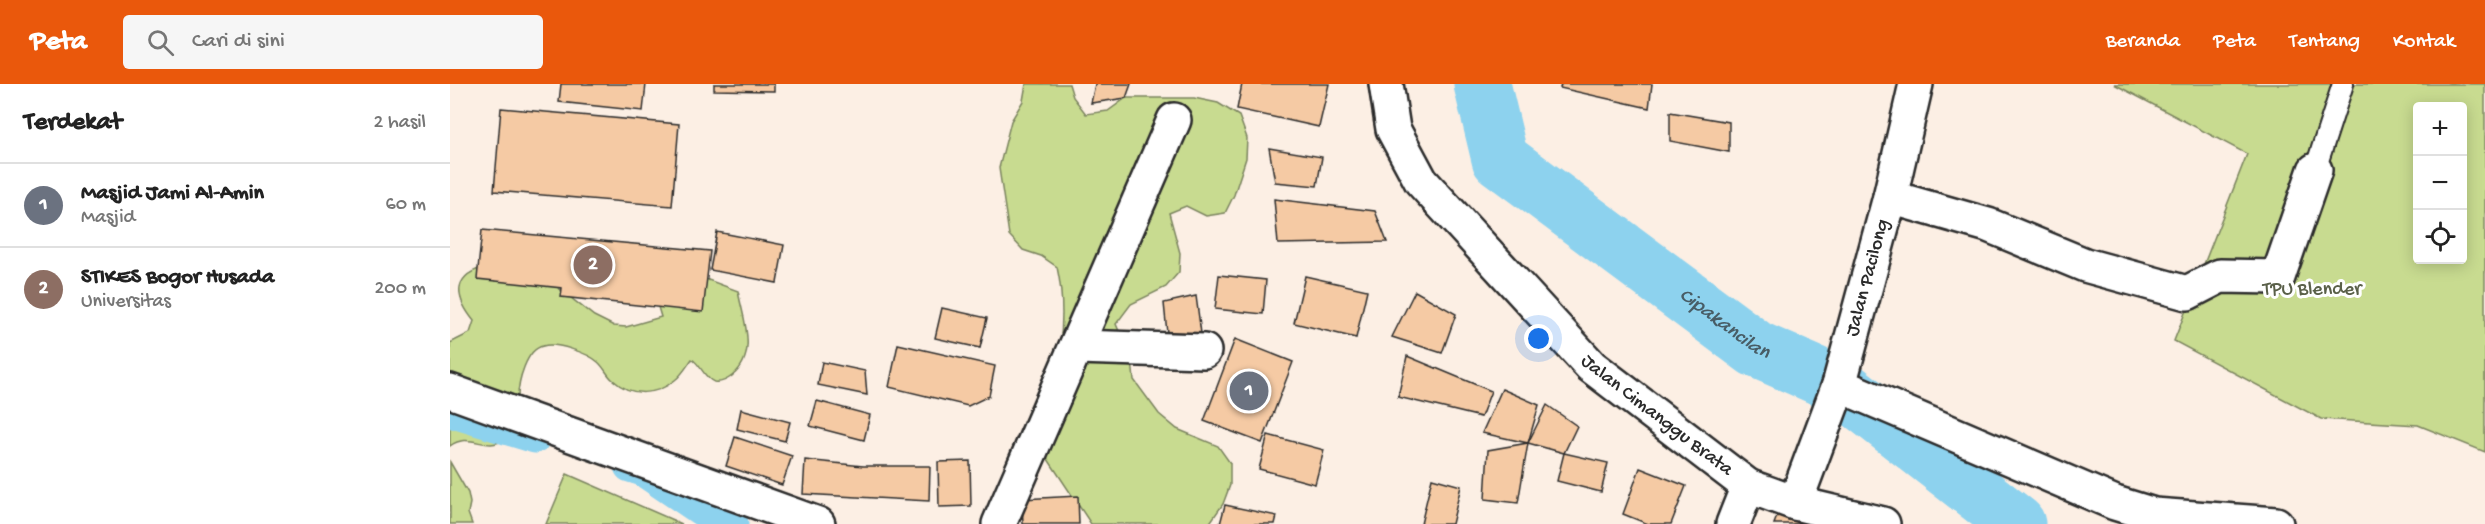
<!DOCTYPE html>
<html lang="id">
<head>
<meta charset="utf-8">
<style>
	body { margin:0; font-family:"Gochi Hand",sans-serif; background:#f6f6f6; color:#222 }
	.controls { position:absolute; right:18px; top:18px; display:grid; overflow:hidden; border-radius:6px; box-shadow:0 3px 15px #0003 }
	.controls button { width:54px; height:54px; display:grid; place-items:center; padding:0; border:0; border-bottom:2px solid #e0e0e0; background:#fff; color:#222; font:30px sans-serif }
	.you { position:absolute; left:1089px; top:255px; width:21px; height:21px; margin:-15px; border:4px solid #fff; border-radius:50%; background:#1a73e8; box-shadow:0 0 0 9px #1a73e833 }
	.badge { display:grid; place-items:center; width:39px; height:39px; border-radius:50%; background:#ea580c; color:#fff; font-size:20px; font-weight:700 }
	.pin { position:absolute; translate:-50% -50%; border:3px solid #fff; box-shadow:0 2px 6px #0006 }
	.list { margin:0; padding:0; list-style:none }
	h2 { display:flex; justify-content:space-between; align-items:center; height:78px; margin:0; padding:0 24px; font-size:26px }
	h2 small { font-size:20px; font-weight:400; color:#767676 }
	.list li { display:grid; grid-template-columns:39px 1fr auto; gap:18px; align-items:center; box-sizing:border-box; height:84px; padding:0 24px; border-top:2px solid #e0e0e0 }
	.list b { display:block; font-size:22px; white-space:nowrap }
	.list p { margin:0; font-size:20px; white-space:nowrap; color:#767676 }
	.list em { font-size:20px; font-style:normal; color:#767676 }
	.icon { flex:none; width:33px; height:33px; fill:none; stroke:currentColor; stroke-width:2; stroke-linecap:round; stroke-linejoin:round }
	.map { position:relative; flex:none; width:2035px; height:440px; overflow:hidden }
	header { display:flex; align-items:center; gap:36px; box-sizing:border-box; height:84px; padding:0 30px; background:#ea580c; color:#fff }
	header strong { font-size:28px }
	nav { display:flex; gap:33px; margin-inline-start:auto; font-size:21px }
	.search { width:420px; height:54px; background:#f6f6f6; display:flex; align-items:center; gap:15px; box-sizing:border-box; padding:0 21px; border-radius:6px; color:#767676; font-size:22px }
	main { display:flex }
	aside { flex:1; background:#fff }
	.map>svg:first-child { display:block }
</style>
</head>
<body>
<header>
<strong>Peta</strong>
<div class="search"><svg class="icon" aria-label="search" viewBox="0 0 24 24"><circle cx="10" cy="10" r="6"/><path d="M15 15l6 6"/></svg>Cari di sini</div>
<nav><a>Beranda</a><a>Peta</a><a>Tentang</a><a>Kontak</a></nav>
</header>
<main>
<aside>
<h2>Terdekat<small>2 hasil</small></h2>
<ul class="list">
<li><span class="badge" style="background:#6b7280">1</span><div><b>Masjid Jami Al-Amin</b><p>Masjid</p></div><em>60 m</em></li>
<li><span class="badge" style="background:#8d6e63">2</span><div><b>STIKES Bogor Husada</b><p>Universitas</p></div><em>200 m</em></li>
</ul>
</aside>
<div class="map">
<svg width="2035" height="440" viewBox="0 0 2035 440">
	<rect width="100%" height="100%" fill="#fcefe4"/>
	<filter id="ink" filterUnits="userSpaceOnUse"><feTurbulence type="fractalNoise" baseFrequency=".0167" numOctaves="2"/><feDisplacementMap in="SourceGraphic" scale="12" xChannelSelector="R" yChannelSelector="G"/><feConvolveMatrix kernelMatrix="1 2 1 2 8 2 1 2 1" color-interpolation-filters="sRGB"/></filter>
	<g filter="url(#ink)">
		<g fill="#c8db90" stroke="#7a835e" stroke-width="1.5" fill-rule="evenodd">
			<path d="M576,0H619L623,13L636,30L658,27L676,14H744L768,19L789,32L797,54L796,74L784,111L775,129L756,132L736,122L719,129L730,169L729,188L716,203L681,220L666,240L682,277L684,296L709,330L727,345L768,362L780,379V401L773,420L759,440H641L588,360C603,301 621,245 607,183L591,172L573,166L559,151L549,84L561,37L573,17Z"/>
			<path d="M2035,0V368L1968,341L1871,335L1724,257L1797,70L1664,0ZM1968,22H2012V176H1968Z"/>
			<path d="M39,182L107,203L144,232L164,242L176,243L211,233L208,223L192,213L245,191L288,207C293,235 309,270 282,292C277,296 271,299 264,298C255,295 251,281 242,275C237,282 232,291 225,296C206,312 181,313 163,296C157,291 154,283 148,278C138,269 106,258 93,262C76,265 68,298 68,313C67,318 69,325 68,331C67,336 63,343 60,347C42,376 23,345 0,362V259L20,249L24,237C3,211 3,190 39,182Z"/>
			<polygon points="0,378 18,409 20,419 18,429 22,440 0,440"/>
			<polygon points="117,390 232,440 96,440"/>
		</g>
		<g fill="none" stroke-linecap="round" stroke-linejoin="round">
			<g stroke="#8dd2ee" stroke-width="33">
				<polyline points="0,327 85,353"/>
				<polyline points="180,382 193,386 264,434 282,440"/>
			</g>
			<path stroke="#8dd2ee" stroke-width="57" id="s1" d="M1032,0L1050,75L1306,265L1389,301L1567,440"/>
		</g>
		<g fill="#f5caa4" stroke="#2b2b2b" stroke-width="1.5">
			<polygon points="111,0 196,0 193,27 109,18"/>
			<polygon points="264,0 324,0 324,7 264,6"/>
			<polygon points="645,0 681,0 676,14 641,19"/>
			<polygon points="792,0 879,0 869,43 787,25"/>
			<polygon points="1111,0 1202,0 1199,24 1110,4"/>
			<polygon points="51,24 229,40 222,122 44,107"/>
			<polygon points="1220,28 1279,38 1279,68 1220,57"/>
			<polygon points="819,64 872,73 867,102 825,98"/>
			<polygon points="824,115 925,127 937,158 828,160"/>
			<polygon points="32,146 260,167 253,228 111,213 112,204 27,195"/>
			<polygon points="267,148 334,161 327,199 260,186"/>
			<polygon points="769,191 816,196 813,230 765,225"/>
			<polygon points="855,192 917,206 906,254 844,239"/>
			<polygon points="965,207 1006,230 992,269 942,253"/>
			<polygon points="746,212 752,257 718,259 714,219"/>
			<polygon points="492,224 537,234 530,264 485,254"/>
			<polygon points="785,255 843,278 812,359 754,337"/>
			<polygon points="448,260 545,282 539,312 518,322 439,303"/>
			<polygon points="957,272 1041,307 1031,333 948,313"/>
			<polygon points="372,278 415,287 417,311 368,301"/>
			<polygon points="1052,305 1089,321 1078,359 1032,349"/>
			<polygon points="367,317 420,331 414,356 360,342"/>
			<polygon points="1097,321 1127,342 1114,369 1078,359"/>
			<polygon points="291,325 340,338 335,357 287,345"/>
			<polygon points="818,351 874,366 865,400 809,385"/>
			<polygon points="285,353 342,372 332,401 276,382"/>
			<polygon points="1078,359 1068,419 1035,415 1038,366"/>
			<polygon points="1114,369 1158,379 1151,408 1107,397"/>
			<polygon points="355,376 413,382 480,382 479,417 353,410"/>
			<polygon points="520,377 521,422 489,423 488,378"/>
			<polygon points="1190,384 1236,402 1221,440 1198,440 1173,430"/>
			<polygon points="982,394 1011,402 1002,440 971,440"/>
			<polygon points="628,412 629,440 573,440 572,415"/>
			<polygon points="775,421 827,432 825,440 770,440"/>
			<polygon points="1329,427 1359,440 1324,440"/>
		</g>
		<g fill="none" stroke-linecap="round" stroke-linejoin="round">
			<defs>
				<polyline id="service" points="1865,86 1893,0"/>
				<g id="minor">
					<polyline points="1440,113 1538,141 1635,181 1737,209 1770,192 1828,193 1865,86"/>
					<polyline points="627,263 754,267"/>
					<polyline points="1389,301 1665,419 1704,431 1826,440"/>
					<polyline points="0,307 368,440"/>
					<path id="s2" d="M1345,419L1389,301L1440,113L1466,0"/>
					<polyline points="549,440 724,36"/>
					<polyline points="1283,440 1298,402"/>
				</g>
				<g id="tertiary">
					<path id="s3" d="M936,0L943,45L971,97L1141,282L1298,402L1345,419L1433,440"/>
				</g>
			</defs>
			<use href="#service" stroke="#2b2b2b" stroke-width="24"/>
			<use href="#minor" stroke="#2b2b2b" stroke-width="38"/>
			<use href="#tertiary" stroke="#2b2b2b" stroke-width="38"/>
			<use href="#service" stroke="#fff" stroke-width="20"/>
			<use href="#minor" stroke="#fff" stroke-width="33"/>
			<use href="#tertiary" stroke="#fff" stroke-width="33"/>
		</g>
	</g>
	<g text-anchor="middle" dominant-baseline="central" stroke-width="6" stroke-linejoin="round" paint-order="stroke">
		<g font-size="20" fill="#2b2b2b" stroke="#fff">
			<text stroke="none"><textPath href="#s2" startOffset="237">Jalan Pacilong</textPath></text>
			<text stroke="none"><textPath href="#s3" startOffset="438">Jalan Cimanggu Brata</textPath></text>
		</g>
		<g font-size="20" fill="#5a6049" stroke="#fff">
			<text x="1862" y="206">TPU Blender</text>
		</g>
		<g font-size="21" font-style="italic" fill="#485d66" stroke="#fff">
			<text stroke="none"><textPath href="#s1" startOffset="356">Cipakancilan</textPath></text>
		</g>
	</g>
</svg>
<div class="controls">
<button>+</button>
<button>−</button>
<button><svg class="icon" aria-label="locate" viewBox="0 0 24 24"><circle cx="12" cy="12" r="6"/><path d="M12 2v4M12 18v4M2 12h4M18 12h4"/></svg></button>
</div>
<div class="you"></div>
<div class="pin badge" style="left:799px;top:307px;background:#6b7280">1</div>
<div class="pin badge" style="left:143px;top:181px;background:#8d6e63">2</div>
</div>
</main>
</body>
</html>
